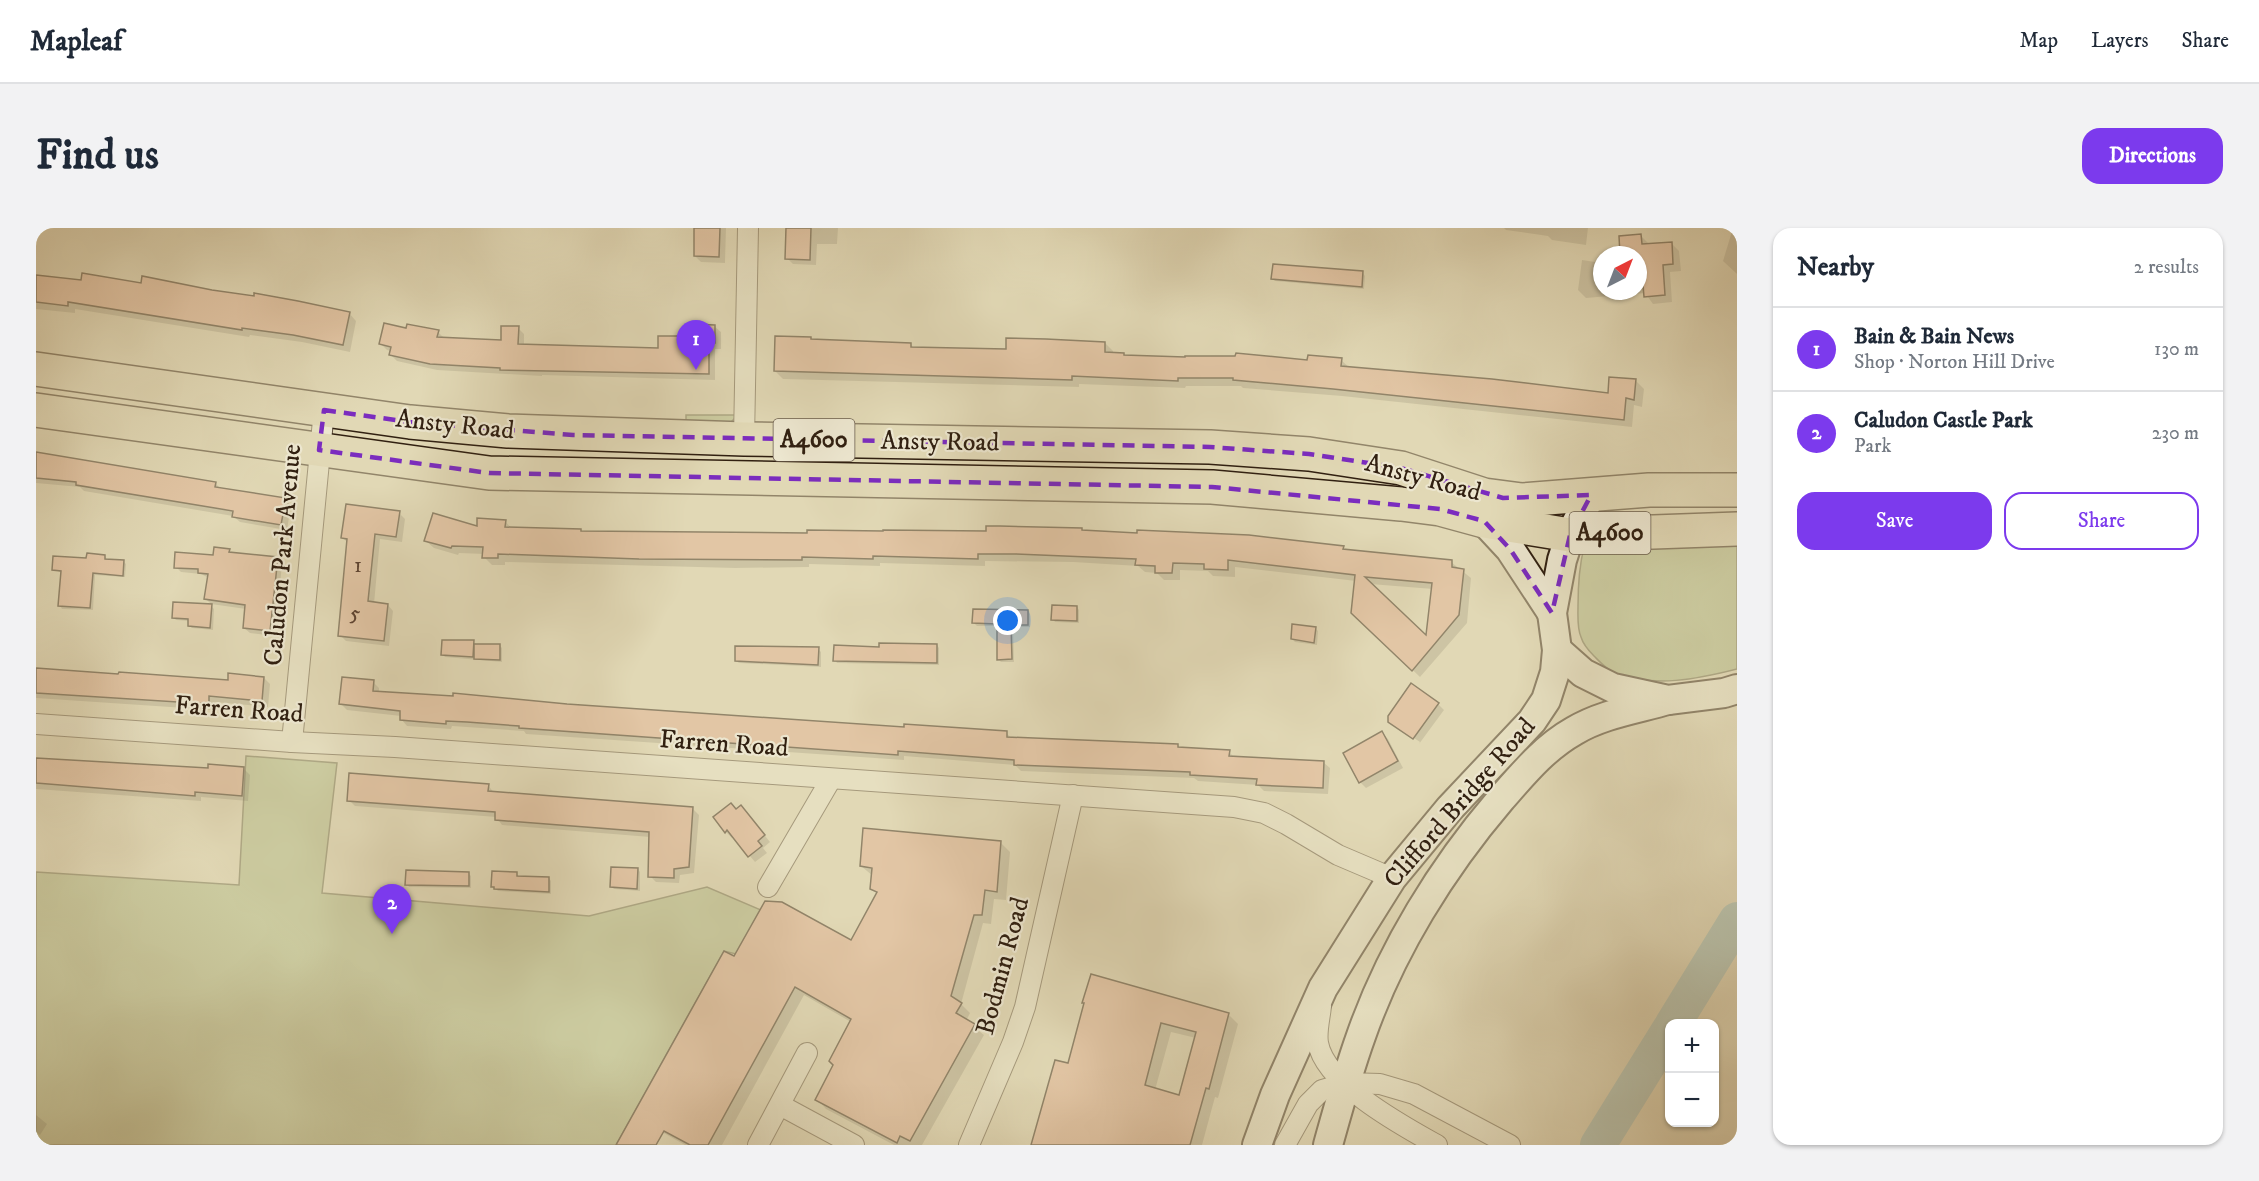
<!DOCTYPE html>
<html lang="en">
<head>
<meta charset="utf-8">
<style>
	body { margin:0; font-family:"IM FELL DW Pica",serif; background:#f2f2f3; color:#1f2937 }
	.controls { position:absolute; right:18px; bottom:18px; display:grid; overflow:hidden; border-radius:12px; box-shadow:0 2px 4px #0004 }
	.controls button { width:54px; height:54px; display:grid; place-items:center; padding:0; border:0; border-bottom:2px solid #e0e1e3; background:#fff; color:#1f2937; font:30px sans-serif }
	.compass { position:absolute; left:1557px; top:18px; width:54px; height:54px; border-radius:50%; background:#fff; box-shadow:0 2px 4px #0004; rotate:42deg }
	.you { position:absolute; left:972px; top:393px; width:21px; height:21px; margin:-15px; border:4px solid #fff; border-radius:50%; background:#1a73e8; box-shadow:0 0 0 9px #1a73e833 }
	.badge { display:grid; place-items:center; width:39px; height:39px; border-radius:50%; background:#7c3aed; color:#fff; font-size:20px; font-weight:700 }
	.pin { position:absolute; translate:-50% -50px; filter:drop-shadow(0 2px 3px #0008) }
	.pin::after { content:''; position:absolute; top:32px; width:21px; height:18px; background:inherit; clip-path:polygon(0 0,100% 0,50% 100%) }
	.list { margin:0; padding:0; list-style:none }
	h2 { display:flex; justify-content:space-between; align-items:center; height:78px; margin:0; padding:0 24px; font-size:26px }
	h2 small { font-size:20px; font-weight:400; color:#747a83 }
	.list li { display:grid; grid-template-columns:39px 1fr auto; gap:18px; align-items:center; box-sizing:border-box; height:84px; padding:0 24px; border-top:2px solid #e0e1e3 }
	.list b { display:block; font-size:22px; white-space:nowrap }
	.list p { margin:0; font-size:20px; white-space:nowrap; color:#747a83 }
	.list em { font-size:20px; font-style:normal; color:#747a83 }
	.actions { display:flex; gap:12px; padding:18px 24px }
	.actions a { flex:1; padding:14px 0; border:2px solid #7c3aed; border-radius:18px; text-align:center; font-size:21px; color:#7c3aed }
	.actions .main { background:#7c3aed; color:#fff }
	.map { position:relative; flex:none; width:1701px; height:917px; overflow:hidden; border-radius:18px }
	header { display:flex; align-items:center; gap:36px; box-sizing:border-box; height:84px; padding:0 30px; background:#fff; border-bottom:2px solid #e0e1e3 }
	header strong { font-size:28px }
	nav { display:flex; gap:33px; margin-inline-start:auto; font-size:21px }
	.intro { display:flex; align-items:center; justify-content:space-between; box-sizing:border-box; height:144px; padding:0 36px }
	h1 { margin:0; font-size:42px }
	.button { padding:15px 27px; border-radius:18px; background:#7c3aed; color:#fff; font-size:21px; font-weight:700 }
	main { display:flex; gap:36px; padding:0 36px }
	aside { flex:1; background:#fff; border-radius:18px; box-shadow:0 2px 4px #0004 }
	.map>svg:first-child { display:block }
</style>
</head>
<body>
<header>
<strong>Mapleaf</strong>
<nav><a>Map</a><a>Layers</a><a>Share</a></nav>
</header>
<div class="intro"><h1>Find us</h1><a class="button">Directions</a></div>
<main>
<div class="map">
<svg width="1701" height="917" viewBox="0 0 1701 917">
	<rect width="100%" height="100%" fill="#e1d8b5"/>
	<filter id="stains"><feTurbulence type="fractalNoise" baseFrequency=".00333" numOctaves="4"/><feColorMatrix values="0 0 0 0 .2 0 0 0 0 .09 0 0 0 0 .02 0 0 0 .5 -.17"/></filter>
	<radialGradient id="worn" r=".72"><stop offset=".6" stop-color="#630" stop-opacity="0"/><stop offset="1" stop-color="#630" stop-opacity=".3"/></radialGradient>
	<g fill="#b4be8c" stroke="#726f4e" stroke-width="1.5">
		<polygon points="650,187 702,187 695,194 650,199"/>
		<path d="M1701,315V441C1662,451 1618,460 1579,445C1571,442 1564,434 1558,428C1553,423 1547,416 1545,409C1541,400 1542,388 1542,378C1542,357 1543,339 1548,319Z"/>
		<polygon points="210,528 301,535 286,665 553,688 671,659 725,682 700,726 688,723 580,917 0,917 0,644 203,657"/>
	</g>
	<g fill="#0003" fill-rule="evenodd">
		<polygon points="660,0 690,0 689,35 665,34 659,28"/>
		<polygon points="751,0 802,0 801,16 781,16 780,37 757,36 751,30"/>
		<polygon points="1468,0 1552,0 1550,17 1516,12 1512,8 1470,2"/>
		<polygon points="1697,0 1701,0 1701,46 1687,33"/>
		<polygon points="1605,8 1613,16 1635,15 1643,23 1645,43 1634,44 1636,74 1617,76 1609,65 1550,70 1542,62 1546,32 1566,35 1566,63 1602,63 1602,27 1586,27"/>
		<polygon points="1327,45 1329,48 1328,61 1239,53 1237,51"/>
		<polygon points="0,49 176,64 313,85 320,93 314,124 266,114 214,107 213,109 39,81 39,85 0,81"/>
		<polygon points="678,98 685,104 685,121 679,121 679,152 506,147 506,148 401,142 361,133 355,127 355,123 351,122 345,116 372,102 402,104 408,110 466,114 482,100 488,106 488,117 624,122"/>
		<polygon points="777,113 874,116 879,121 972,122 1069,115 1077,123 1077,126 1089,129 1273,133 1305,132 1314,140 1574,167 1600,153 1608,161 1606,179 1598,177 1596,199 1306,168 1207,160 1205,158 1150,158 1149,160 1043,156 1043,159 747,151 739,143"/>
		<polygon points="0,225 179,255 186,262 249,271 255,277 251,302 204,294 197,288 48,263 44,259 0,255"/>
		<polygon points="363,285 369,291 366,314 344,311 338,376 352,377 357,383 353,418 310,413 304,407 312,315 307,310"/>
		<path d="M469,293L476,301L544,302L547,304L1307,320L1310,323L1415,334L1435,350L1431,395L1384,449L1316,384L1320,353L1199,339V349L1177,348L1172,343L1144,342V352H1128L1121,345L1109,344L1102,338L1037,334L949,333V338L844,335V338L773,336V339L699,340L469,334V337H456L448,329V326L423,325L422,327L398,320L390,313ZM1334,356L1397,361L1392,410Z"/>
		<polygon points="193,323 196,325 241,330 246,336 239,408 214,405 208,400 210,381 175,376 170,371 173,350 165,346 145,344 140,339"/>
		<polygon points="69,329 71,331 87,333 90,336 89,349 59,347 57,382 26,381 24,378 26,345 18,341 52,331"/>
		<polygon points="175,378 178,381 177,402 156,400 153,397 153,393 140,392 137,389"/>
		<polygon points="1041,379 1043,382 1043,395 1019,394 1017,391"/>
		<polygon points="992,383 994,386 994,399 977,399 978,434 965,434 962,431 962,398 941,398 938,395"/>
		<polygon points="1280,401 1282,403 1281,417 1259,414 1256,411"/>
		<polygon points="437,414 440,416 464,418 466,420 466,434 409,429 407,427"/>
		<polygon points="901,417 903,420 903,437 801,435 799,432"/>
		<polygon points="782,421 785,424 785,439 703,435 700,433"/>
		<polygon points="0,441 193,454 228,450 234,456 232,479 179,474 179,482 0,470"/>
		<polygon points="337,454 343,460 343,464 869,501 970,505 977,511 1142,518 1145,521 1193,524 1199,530 1287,534 1294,540 1292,566 1228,563 1222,557 1162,553 1158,550 985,543 979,537 868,528 868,532 490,506 488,503 416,498 415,501 371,498 365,491 365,488 311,482 305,476"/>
		<polygon points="1402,476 1408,482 1383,516 1384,514 1357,496"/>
		<polygon points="1346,505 1352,511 1367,540 1330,560 1324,554"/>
		<polygon points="0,531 173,542 208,541 214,547 212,573 165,569 165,573 0,561"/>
		<polygon points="452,557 458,565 657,581 663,587 658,645 644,647 643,655 620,654 614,648 614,609 466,597 460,589 319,578 313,572"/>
		<polygon points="700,583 711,585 734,614 727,620 731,625 719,634 697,608 696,610 690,604"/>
		<polygon points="964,614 974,624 970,672 958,671 955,696 947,695 925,776 934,785 930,793 948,807 886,917 858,917 790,881 781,871 799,837 815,794 768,767 686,917 649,917 610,895 699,730 815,714 842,666 836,660 837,648 825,638"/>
		<polygon points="602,641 604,644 604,663 578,661 576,659"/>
		<polygon points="433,646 435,648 435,660 373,659 371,656"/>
		<polygon points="480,646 484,649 513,650 515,653 515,666 462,663 457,658"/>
		<path d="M1056,748L1193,787L1202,796L1182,870L1179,869L1166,917H995L1033,837ZM1135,804L1160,810L1144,869L1119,862Z"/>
		<polygon points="0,887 11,896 4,907 0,904"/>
	</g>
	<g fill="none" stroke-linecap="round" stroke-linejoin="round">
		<g stroke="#96b8b5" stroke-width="36">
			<polyline points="1637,796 1701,692"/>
			<polyline points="1562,917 1634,801"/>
		</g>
	</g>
	<g fill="#e3b093" stroke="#312011" stroke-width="1.5" fill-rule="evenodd">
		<polygon points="658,0 684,0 683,29 658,28"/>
		<polygon points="750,0 775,0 774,32 749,31"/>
		<polygon points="1605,6 1606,16 1636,14 1637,36 1627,37 1629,67 1608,69 1607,57 1602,58 1602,27 1584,27 1583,8"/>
		<polygon points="1237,36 1327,43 1326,59 1235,51"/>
		<polygon points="46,45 105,55 106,48 176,62 218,68 218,65 262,73 314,84 307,117 257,107 206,100 206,102 32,74 32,78 0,74 0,47 45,52"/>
		<polygon points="348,95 370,100 371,96 403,102 401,109 465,112 465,98 483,98 482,116 622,120 622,108 647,108 647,102 655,102 656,96 679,97 679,115 673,115 673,146 464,142 464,140 394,136 353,127 355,119 343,116"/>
		<polygon points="739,108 775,109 775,111 875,115 875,119 970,121 970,110 1010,111 1069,114 1069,124 1088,125 1088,127 1149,129 1149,128 1199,128 1200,125 1271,132 1272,127 1306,130 1305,138 1456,151 1572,165 1573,149 1600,151 1598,172 1590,170 1588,192 1297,161 1197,152 1197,150 1142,150 1142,153 1036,148 1036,152 738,143"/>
		<polygon points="0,224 180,254 179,259 250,270 245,297 196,289 197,283 40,257 40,254 0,250"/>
		<polygon points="310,276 364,283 360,309 339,306 332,373 352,376 348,413 302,408 311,311 305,310"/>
		<path d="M397,285L441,298V290L470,292L469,299L545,301V303L771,305V302L847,303V302L950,303V298H964L1046,300V302L1101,305V302L1213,307L1308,318L1307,321L1416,332V339L1428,341L1423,387L1376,443L1315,385L1319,347L1192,332V342L1168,341V336L1137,335L1136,345H1119V338L1099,337L1100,331L979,326H942V331L837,328V331L766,329V332L603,331L462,326V330H446L447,319L416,318L415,320L388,313ZM1329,349L1396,355L1390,407Z"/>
		<polygon points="178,319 194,321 193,324 242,329 234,403 207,400 209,377 168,371 172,346 162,345 162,341 138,340 139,324 177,327"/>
		<polygon points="51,325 69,327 69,331 88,332 87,348 57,345 54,380 22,378 25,343 16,342 17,328 50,330"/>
		<polygon points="137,374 176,376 174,400 152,398 152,391 136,390"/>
		<polygon points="1016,377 1041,378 1041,393 1015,392"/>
		<polygon points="937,381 992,382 992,397 975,397 976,431 961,432 961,396 936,395"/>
		<polygon points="1256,396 1280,399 1278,415 1255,411"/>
		<polygon points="406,412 438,412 437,429 405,427"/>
		<polygon points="843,415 901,416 901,435 797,433 798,417 843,419"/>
		<polygon points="438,416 464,416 464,432 438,431"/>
		<polygon points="699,418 783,419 782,437 699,433"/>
		<polygon points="0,440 82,446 83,444 192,452 192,445 228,449 226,473 173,468 173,476 0,465"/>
		<polygon points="306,449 338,452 337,463 417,468 417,465 531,476 868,499 868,496 971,503 971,509 1142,516 1142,519 1194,522 1193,528 1288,533 1287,560 1220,557 1221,551 1154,547 1154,544 978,537 978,532 862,523 862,527 483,500 483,498 431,494 410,493 410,496 364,492 364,483 303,476"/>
		<polygon points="1375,455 1403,475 1377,511 1352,494 1352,488"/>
		<polygon points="1346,503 1362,533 1323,555 1307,525"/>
		<polygon points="0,530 172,540 172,536 208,539 206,568 159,564 159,568 0,555"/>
		<polygon points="313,545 453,556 452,563 657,579 653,639 638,641 638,650 612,649 613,604 459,592 459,584 311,573"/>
		<polygon points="695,575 700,581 705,577 729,607 722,613 726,618 712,629 691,602 689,605 677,589"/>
		<polygon points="827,600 965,613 961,664 949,662 946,687 938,687 915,768 926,775 920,785 939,796 874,913 864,908 861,915 779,872 797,837 793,833 815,791 759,759 672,917 654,917 628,903 620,917 580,917 688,723 698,728 729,673 746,674 815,712 841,664 834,661 836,640 824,638"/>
		<polygon points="575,639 602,640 601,661 574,659"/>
		<polygon points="370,642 433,644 433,658 369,657"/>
		<polygon points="456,643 481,644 481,648 513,649 513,664 458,661 458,659 455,659"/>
		<path d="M1055,746L1193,785L1173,861L1170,860L1154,917H995L1019,832L1032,835L1048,775H1046ZM1125,795L1160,804L1143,867L1109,857Z"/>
	</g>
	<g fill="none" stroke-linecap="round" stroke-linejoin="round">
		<defs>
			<g id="street">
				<polyline points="708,211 712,0"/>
				<polyline points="0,496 256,514 359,519 1198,579 1228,585 1250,596 1302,627 1356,650"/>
				<polyline points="256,514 288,182"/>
				<polyline points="732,659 795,551"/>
				<path d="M1285,778C1284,789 1280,804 1282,815C1289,856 1367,898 1401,917"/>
				<polyline points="744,877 818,917"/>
				<polyline points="722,917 771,825"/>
				<polyline points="933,917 977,814 989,779 1037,567"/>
				<polyline points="1249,917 1272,876 1286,862 1310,855 1344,856 1378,866 1474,917"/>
			</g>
			<g id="secondary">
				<polyline points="1448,293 1474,321 1516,385"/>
				<polyline points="1521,422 1547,445 1577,460 1632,472 1688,465 1701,461"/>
				<polyline points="1221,917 1239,867 1287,760 1356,650 1414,580 1496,493 1510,472 1519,444 1521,422 1516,385 1526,332 1534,307 1555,267"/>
				<path d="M1292,917C1302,881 1312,844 1325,808C1355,722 1406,640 1465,571C1487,546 1508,520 1538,503C1566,486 1601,481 1632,472"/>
			</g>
			<g id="highway">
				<polyline points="0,141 374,194 472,203 708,211 1174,219 1273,226 1365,240 1448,267 1486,272 1613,262 1701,262"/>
				<polyline points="0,182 453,245 1176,259 1365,276 1404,281 1448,293 1534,307 1701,301"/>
			</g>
		</defs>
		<use href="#street" stroke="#5d4e3a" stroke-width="22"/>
		<use href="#secondary" stroke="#312011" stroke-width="32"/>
		<use href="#highway" stroke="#312011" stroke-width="36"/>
		<use href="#street" stroke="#ece6cf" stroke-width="20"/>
		<use href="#secondary" stroke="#ece6cf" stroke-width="28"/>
		<use href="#highway" stroke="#e1d8b5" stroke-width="33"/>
	</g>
	<path d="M0 0H1701V917H0ZM288,182L374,194L537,207L1174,219L1273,226L1365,240L1467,270L1555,267L1534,307L1516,385L1474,321L1448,293L1404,281L1176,259L453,245L283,222Z" fill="#e1d8b5" fill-opacity=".55" fill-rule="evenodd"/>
	<path fill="none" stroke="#7b2cbf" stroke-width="4.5" stroke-dasharray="12 8" stroke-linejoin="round" d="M288,182L374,194L537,207L1174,219L1273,226L1365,240L1467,270L1555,267L1534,307L1516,385L1474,321L1448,293L1404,281L1176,259L453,245L283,222Z"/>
	<g text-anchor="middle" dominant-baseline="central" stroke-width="4.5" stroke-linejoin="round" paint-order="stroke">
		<g font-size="22" fill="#5e4432">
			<text x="322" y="337">1</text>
			<text x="319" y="385">5</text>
		</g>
		<g fill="#ece6cf" stroke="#695b4a" stroke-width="1.5">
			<rect x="737.5" y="191" width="81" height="42" rx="4.5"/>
			<rect x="1533.5" y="284" width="81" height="42" rx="4.5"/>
		</g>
		<g font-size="24" font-weight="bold" fill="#312011">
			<text x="778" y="212">A4600</text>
			<text x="1574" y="305">A4600</text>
		</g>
		<g font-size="26" fill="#312011" stroke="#ece6cf">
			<text transform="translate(419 197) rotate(6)">Ansty Road</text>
			<text transform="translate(904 214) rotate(1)">Ansty Road</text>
			<text transform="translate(1387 250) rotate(15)">Ansty Road</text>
			<text transform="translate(247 327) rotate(-85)">Caludon Park Avenue</text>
			<text transform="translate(203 482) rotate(4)">Farren Road</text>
			<text transform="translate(688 516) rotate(4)">Farren Road</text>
			<text transform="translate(1424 575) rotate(-49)">Clifford Bridge Road</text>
			<text transform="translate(967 738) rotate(-75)">Bodmin Road</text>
		</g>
	</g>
	<rect width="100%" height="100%" filter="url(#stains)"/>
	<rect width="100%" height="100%" fill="url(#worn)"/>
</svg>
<div class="controls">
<button>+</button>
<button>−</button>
</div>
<svg class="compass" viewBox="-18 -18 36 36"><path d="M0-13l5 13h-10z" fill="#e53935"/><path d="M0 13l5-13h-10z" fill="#747a83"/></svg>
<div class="you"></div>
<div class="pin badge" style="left:660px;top:142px">1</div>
<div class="pin badge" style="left:356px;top:706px">2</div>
</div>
<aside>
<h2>Nearby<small>2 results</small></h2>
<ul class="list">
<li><span class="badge">1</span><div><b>Bain &amp; Bain News</b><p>Shop · Norton Hill Drive</p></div><em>130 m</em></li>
<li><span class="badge">2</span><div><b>Caludon Castle Park</b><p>Park</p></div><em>230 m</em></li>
</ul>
<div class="actions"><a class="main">Save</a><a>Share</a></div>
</aside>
</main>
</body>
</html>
